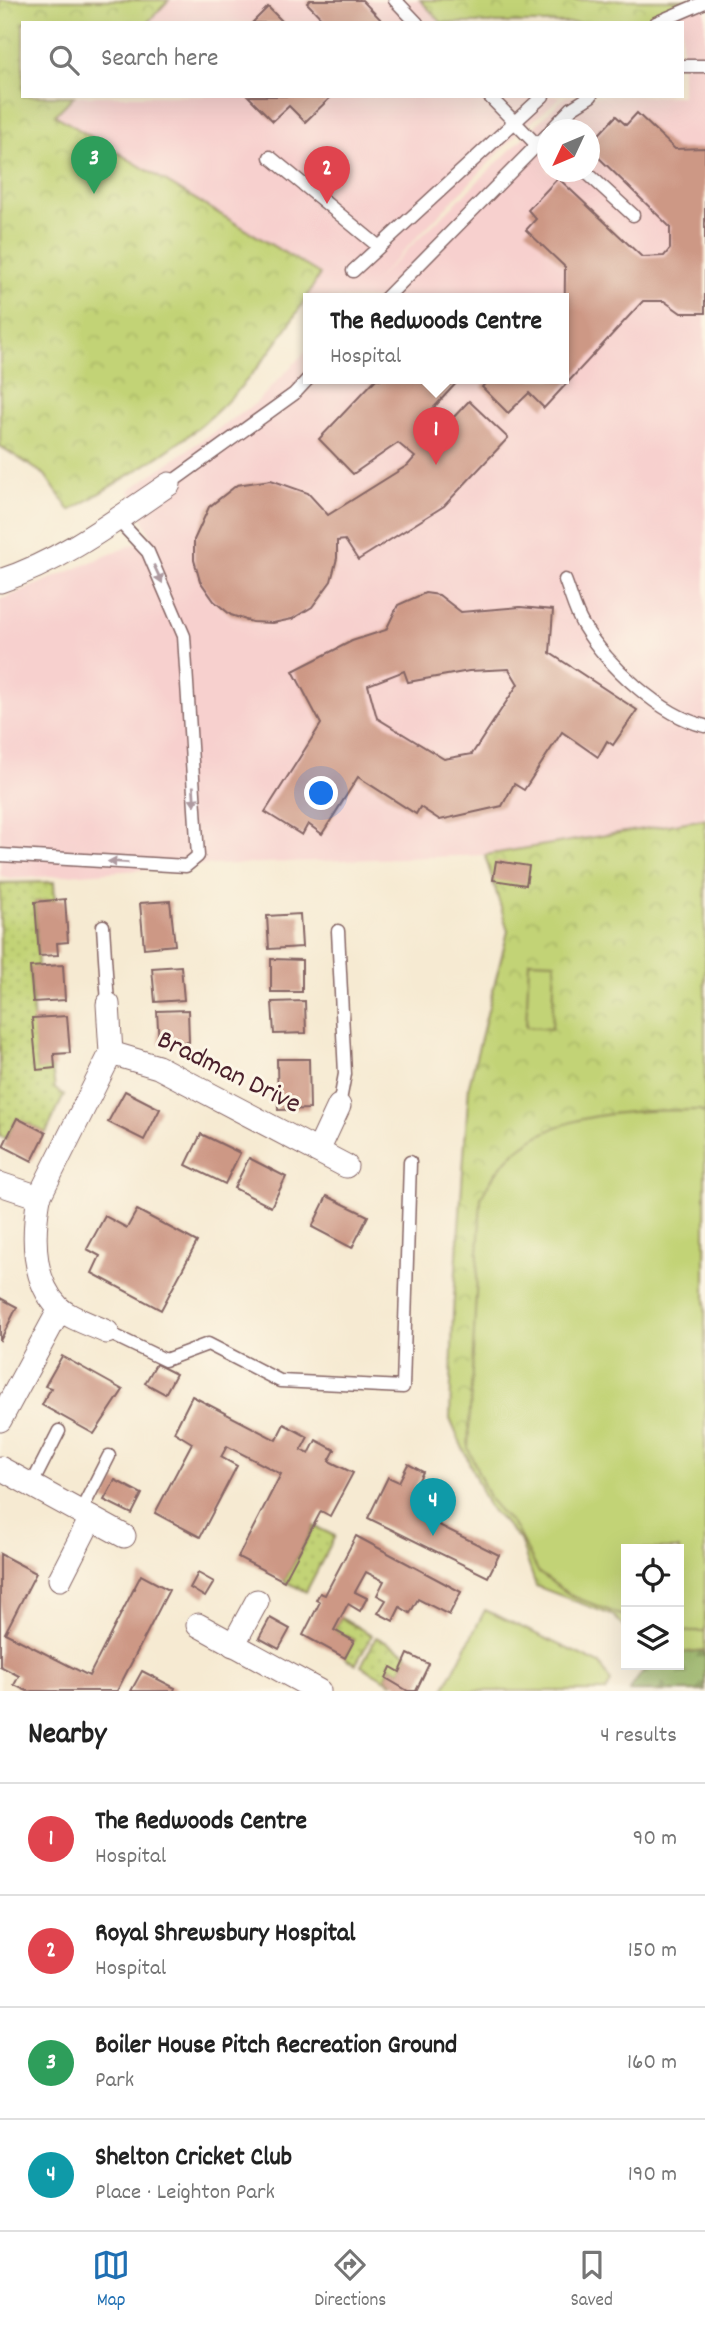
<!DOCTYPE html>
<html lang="en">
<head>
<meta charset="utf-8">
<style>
	body { margin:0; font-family:Dekko,sans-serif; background:#f2f2f2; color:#222 }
	.controls { position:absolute; right:21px; bottom:21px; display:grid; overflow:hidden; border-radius:0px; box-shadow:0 7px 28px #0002 }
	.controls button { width:63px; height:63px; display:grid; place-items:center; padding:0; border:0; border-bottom:2px solid #e0e0e0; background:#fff; color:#222; font:35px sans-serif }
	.compass { position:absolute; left:537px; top:119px; width:63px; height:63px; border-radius:50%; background:#fff; box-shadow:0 7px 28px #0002; rotate:226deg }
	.you { position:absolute; left:322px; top:794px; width:24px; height:24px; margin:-18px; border:5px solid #fff; border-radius:50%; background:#1a73e8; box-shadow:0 0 0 10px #1a73e833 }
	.badge { display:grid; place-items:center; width:46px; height:46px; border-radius:50%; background:#1f6fb2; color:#fff; font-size:23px; font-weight:700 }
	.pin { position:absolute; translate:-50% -58px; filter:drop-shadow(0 2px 4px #0008) }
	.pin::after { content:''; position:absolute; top:37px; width:24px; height:21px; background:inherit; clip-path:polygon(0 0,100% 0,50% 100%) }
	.popup { position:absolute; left:303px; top:293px; width:266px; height:91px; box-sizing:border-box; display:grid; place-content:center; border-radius:0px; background:#fff; filter:drop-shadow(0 2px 5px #0005); font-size:23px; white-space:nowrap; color:#767676 }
	.popup b { font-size:26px; color:#222 }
	.popup::after { content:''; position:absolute; left:50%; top:100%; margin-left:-14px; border:14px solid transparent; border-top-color:#fff }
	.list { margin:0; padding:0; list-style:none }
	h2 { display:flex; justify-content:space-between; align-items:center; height:91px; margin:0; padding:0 28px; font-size:30px }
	h2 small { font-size:23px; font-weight:400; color:#767676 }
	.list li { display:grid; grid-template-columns:46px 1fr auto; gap:21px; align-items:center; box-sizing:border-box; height:112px; padding:0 28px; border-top:2px solid #e0e0e0 }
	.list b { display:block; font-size:26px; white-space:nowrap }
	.list p { margin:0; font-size:23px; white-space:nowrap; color:#767676 }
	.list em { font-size:23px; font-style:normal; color:#767676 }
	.icon { flex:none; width:38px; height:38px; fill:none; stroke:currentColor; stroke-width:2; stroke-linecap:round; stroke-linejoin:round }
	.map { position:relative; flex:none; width:705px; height:1691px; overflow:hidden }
	.search { position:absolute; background:#fff; box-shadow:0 7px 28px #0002; left:21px; right:21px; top:21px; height:77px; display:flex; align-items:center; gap:18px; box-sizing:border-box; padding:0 24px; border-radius:0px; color:#767676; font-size:26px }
	.sheet { height:539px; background:#fff }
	nav { display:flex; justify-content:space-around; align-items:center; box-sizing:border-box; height:98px; border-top:2px solid #e0e0e0; background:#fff; font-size:19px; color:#767676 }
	nav a { display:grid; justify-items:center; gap:4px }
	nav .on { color:#1f6fb2 }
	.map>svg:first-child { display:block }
</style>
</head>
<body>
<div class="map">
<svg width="705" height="1691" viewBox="0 0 705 1691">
	<defs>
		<pattern id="grass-dots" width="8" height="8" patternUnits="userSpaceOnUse" patternTransform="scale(1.75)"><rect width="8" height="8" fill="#c2d376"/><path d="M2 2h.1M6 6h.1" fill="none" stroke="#a8b566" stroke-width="1.8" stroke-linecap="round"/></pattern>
		<pattern id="forest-firs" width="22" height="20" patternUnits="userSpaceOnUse" patternTransform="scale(1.75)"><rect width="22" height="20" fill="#99b567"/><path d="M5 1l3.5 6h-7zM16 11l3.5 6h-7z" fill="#7f9355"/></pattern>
		<pattern id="park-crowns" width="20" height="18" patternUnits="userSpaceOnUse" patternTransform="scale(1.75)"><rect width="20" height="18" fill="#c2d376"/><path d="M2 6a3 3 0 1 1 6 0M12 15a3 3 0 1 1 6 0" fill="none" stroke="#a8b566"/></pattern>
	</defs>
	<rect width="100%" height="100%" fill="#fcf5e5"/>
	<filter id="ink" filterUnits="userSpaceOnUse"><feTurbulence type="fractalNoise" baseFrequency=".0143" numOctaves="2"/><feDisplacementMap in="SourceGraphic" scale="14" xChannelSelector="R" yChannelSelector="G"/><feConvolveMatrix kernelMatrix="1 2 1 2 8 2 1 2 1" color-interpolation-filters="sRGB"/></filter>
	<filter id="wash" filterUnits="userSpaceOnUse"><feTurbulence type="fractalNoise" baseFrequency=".00686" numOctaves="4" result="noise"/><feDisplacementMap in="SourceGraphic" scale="28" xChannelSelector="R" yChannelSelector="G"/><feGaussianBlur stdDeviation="1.57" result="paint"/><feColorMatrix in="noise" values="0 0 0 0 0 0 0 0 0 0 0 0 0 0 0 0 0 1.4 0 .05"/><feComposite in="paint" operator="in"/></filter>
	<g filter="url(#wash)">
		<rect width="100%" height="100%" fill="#f6ead2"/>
		<path fill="#f7d0ce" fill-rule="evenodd" d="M169,0H705V819L485,855L210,865L9,879L0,875V600L151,537L129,490L256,403L308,349V379H564V299H308V306L303,305L320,273L55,115L74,96H562L516,135L371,285L566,96H682V23H147ZM548,130H590V172H548Z"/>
		<g fill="url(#grass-dots)" stroke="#867950" stroke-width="2">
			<polygon points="54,882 55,900 35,902 38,967 30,968 37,1069 52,1068 55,1089 64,1095 46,1133 17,1118 6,1139 0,1136 0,883"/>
			<polygon points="314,1526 335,1536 306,1592 284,1581"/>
			<polygon points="341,1618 372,1635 356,1664 345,1658 354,1640 334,1630"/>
			<polygon points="376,1637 408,1654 400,1672 391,1667 386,1677 393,1684 361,1666"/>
		</g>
		<polygon fill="url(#forest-firs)" stroke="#726a49" stroke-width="2" points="705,1650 705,1691 629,1691 647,1665 679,1665 679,1653"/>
		<g fill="url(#park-crowns)" stroke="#867950" stroke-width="2">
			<path d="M0,0H169L147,23H23V96H74L55,115L320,274C288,331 245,391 193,432C155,461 111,486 70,511L45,475L0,446Z"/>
			<polygon points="420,0 704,0 650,23 442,23"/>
			<polygon points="705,819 705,1650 679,1653 679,1549 626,1549 626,1629 614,1616 536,1586 520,1540 488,1506 450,1419 453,1313 469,1085 508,931 485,855"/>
		</g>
		<g fill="#c2d376" stroke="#867950" stroke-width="2">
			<polygon points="529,961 555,962 552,1029 526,1027"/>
			<path d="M700,1110L705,1114V1631H679V1549H626V1617L572,1596L539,1573L516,1529L490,1500L468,1448L481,1198C522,1110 615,1111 700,1110Z"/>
			<polygon points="485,1610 600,1664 611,1682 606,1691 443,1691"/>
		</g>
		<g id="blocks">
			<g fill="#cd9885" fill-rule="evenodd">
				<polygon points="310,0 362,0 384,23 326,23 307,3"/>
				<polygon points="268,7 284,23 252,23"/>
				<polygon points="248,96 332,96 305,122 289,106 273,121"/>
				<polygon points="637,113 675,149 705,148 705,313 681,313 664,301 643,301 544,408 529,393 508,413 482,387 489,379 564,379 565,267 526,230 536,219 528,210 558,178 642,257 664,256 670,249 670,227 590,149 590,144 616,116 626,125"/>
				<polygon points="376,379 460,379 417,426 433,439 469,401 508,438 444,506 358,560 345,540 337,541 337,558 331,581 312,607 292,619 273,623 252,622 231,615 214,601 200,581 194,560 194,540 209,507 237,485 271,480 308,493 328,515 408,465 415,457 398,443 353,474 319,439"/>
				<path d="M425,593L439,595L461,612L520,607L553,610L550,653L637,710L613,745L607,741L598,757L562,732L524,790L514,784L502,806L440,820L420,807L416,814L358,777L322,834L308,824L302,835L265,812L321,724L293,671L352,641L386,630L398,605ZM509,669L518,684L472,754L444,759L377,718L368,685L404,671L408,682L469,671Z"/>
				<polygon points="496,861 529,866 526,885 493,880"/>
				<polygon points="65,899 68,942 57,943 58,955 39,956 35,902"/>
				<polygon points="170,901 175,945 144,948 140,903"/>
				<polygon points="300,914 302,947 269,949 267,916"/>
				<polygon points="271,959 302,960 302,992 271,992"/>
				<polygon points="63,965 65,1000 33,1002 30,967"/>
				<polygon points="181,966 184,1000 155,1002 152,968"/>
				<polygon points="305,1001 306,1033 274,1034 272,1002"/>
				<polygon points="188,1010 189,1042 159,1044 157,1011"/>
				<polygon points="67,1016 70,1053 54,1054 55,1068 37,1070 32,1018"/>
				<polygon points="277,1059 309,1059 310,1109 278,1110"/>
				<polygon points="125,1091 160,1109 144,1140 108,1122"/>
				<polygon points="17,1118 46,1133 32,1161 3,1146"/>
				<polygon points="201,1134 240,1153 225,1184 186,1165"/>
				<polygon points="249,1158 286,1177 271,1207 234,1188"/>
				<polygon points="327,1196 368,1216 352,1248 312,1227"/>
				<polygon points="137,1210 197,1242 161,1310 92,1273 100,1256 87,1249 105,1216 127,1228"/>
				<polygon points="0,1298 17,1307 0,1341"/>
				<polygon points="62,1356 123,1390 94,1434 42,1405 51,1388 45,1386"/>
				<polygon points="156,1364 176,1374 165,1394 145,1383"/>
				<polygon points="192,1396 276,1440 284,1424 308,1437 301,1450 309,1454 316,1440 335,1450 329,1461 353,1473 330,1516 321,1511 284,1581 238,1557 281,1474 227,1446 221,1457 237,1466 200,1537 155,1513 192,1443 174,1432"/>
				<polygon points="408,1464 423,1472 413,1491 425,1497 417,1514 499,1555 488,1577 368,1518 388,1477 399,1482"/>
				<polygon points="115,1480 142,1494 132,1514 104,1500"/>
				<polygon points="356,1536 461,1592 449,1615 418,1599 410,1613 400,1607 393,1621 378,1613 386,1600 377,1595 384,1581 366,1572 355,1592 367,1598 360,1611 348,1604 334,1630 354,1641 345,1658 303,1635 320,1602 316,1600 320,1593 325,1595"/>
				<polygon points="0,1554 36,1573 5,1633 89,1676 141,1575 169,1590 117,1691 27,1691 14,1685 19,1676 0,1666"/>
				<polygon points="198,1573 214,1582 205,1597 190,1588"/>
				<polygon points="270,1618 290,1629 279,1649 259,1638"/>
				<polygon points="408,1654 429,1664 416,1691 408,1691 386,1678 391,1667 400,1672"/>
				<polygon points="142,1671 175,1688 174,1691 131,1691"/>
			</g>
		</g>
	</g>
	<g filter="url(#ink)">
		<use href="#blocks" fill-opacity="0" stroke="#866665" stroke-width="2"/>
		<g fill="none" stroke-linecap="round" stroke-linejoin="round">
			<defs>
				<g id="service">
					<polyline points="395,0 417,23"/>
					<polyline points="656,23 705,2"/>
					<polyline points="682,66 705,66"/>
					<polyline points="489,96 537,145"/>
					<polyline points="551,130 572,108 591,96"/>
					<polyline points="270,157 378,246"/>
					<polyline points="586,172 633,215"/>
					<polyline points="353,271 543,96"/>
					<polyline points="385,299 548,134"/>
					<polyline points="169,484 294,394 308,379"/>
					<path d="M565,580C571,595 575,612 583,625C607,665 660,715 705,726"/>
					<polyline points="0,855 186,866 198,856 184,636 148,552 118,520"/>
					<polyline points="103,926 108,1004"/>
					<polyline points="338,931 345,1074 339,1106"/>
					<polyline points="107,1332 165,1360 208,1344 280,1381 403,1387 410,1162"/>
					<polyline points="31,1486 59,1431"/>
					<polyline points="80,1513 109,1456"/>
				</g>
				<g id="minor">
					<path d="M0,581C62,561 116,520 169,484"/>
					<polyline points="108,1004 111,1053"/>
					<polyline points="318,1151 339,1106"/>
					<path d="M0,1184L39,1197C33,1232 31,1279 58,1307C69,1318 92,1325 107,1332"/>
					<polyline points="39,1197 111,1053 158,1067 346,1166"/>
					<polyline points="0,1420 60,1309"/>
					<polyline points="0,1468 124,1536"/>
					<polyline points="60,1579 91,1518"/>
					<polyline points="198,1625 319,1691"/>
					<polyline points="233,1645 257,1601"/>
				</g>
			</defs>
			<use href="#service" stroke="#866665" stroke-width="15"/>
			<use href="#minor" stroke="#866665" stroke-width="25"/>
			<use href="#service" stroke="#fff" stroke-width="12"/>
			<use href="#minor" stroke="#fff" stroke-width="23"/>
		</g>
		<defs><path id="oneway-solid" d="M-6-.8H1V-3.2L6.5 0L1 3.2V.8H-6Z" transform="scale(1.75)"/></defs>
		<g fill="#ae9aa0">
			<use href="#oneway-solid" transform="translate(158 574) rotate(65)"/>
			<use href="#oneway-solid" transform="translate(194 796) rotate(86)"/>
			<use href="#oneway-solid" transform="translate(118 862) rotate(-177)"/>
		</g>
	</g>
	<g text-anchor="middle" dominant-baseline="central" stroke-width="6" stroke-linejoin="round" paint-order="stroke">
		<g font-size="28" fill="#4a1f2b" stroke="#fcf5e5">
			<text transform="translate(228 1074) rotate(26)">Bradman Drive</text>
		</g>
	</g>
</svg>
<div class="controls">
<button><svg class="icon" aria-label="locate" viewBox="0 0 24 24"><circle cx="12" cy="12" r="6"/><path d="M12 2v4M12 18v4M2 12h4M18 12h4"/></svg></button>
<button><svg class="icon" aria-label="layers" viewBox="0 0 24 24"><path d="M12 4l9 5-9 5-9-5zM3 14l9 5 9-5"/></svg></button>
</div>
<svg class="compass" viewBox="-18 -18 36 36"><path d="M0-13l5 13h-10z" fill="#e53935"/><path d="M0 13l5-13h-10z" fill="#767676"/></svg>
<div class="you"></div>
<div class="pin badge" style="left:436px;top:465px;background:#e0444e">1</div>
<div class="popup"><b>The Redwoods Centre</b>Hospital</div>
<div class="pin badge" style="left:327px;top:204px;background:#e0444e">2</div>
<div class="pin badge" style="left:94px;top:194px;background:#2e9e5b">3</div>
<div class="pin badge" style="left:433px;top:1536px;background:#0f9aa8">4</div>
<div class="search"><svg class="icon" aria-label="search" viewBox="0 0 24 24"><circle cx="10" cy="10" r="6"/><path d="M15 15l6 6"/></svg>Search here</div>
</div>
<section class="sheet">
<h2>Nearby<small>4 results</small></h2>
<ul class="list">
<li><span class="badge" style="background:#e0444e">1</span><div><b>The Redwoods Centre</b><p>Hospital</p></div><em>90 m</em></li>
<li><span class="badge" style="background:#e0444e">2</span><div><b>Royal Shrewsbury Hospital</b><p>Hospital</p></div><em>150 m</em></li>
<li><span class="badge" style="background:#2e9e5b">3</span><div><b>Boiler House Pitch Recreation Ground</b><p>Park</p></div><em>160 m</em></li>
<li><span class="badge" style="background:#0f9aa8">4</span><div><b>Shelton Cricket Club</b><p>Place · Leighton Park</p></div><em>190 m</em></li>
</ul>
</section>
<nav>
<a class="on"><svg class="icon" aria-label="map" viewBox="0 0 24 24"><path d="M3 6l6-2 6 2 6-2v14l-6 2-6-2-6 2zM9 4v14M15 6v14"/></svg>Map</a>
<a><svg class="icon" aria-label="directions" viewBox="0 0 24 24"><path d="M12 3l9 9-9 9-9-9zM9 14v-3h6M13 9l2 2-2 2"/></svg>Directions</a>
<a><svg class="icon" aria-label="saved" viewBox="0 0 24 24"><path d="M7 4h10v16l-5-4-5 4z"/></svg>Saved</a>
</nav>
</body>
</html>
